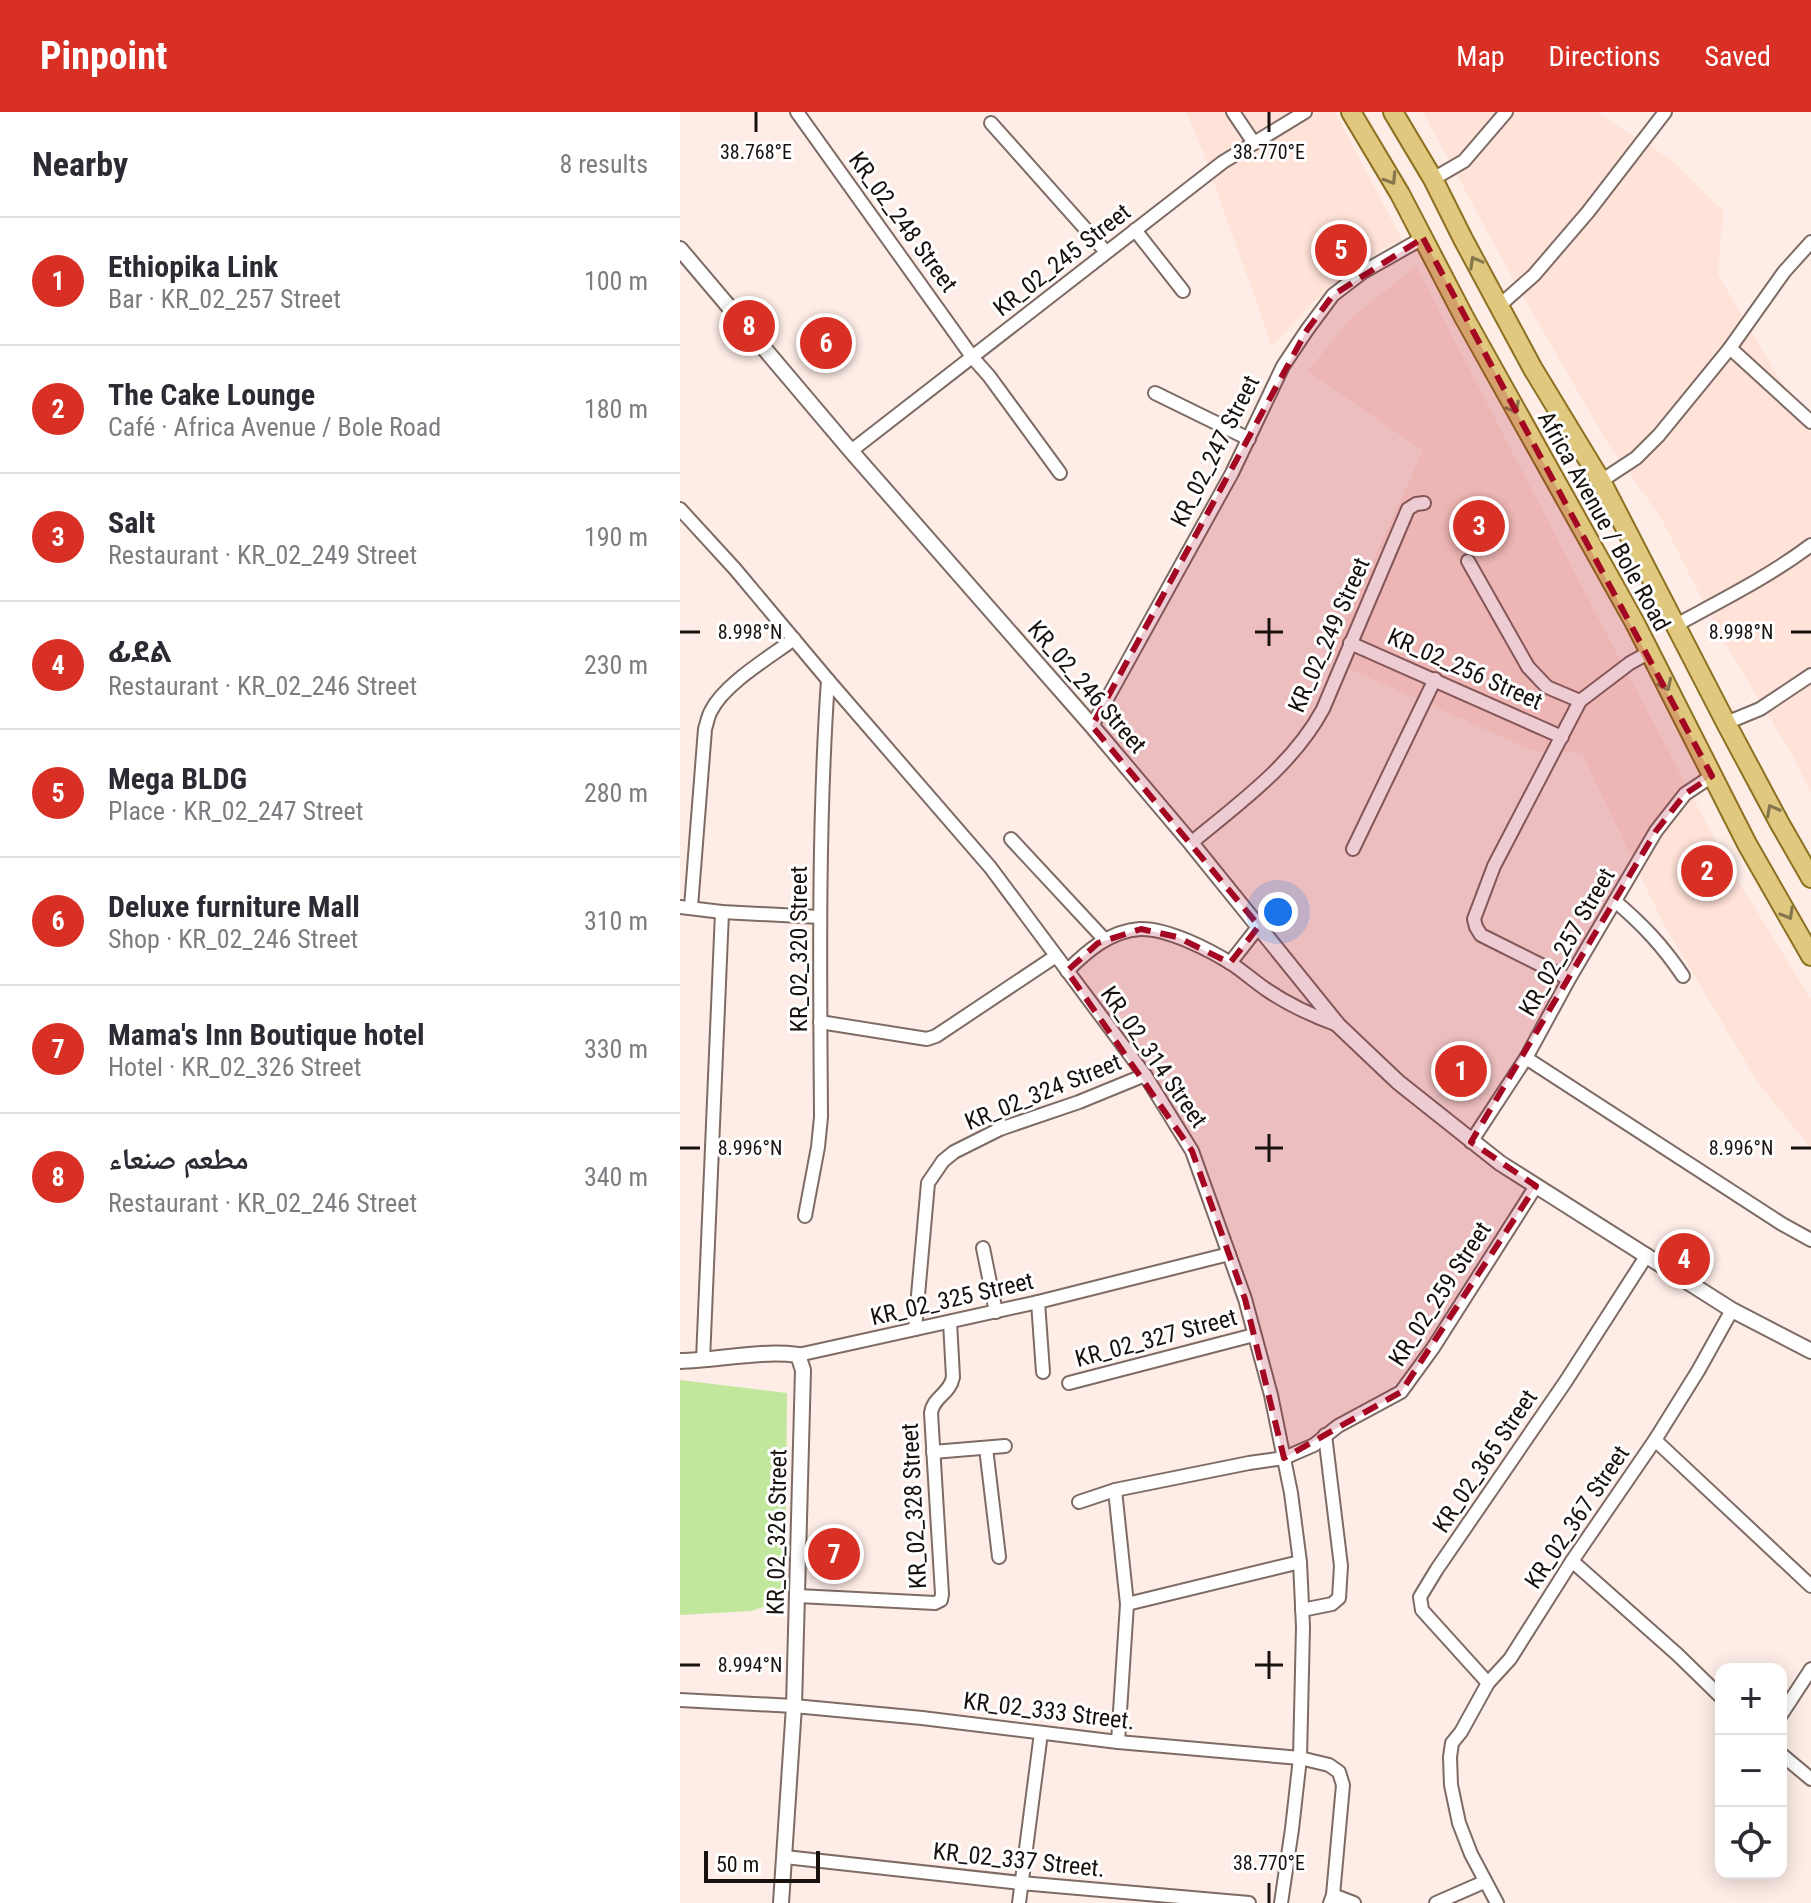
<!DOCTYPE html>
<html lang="en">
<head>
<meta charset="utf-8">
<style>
	body { margin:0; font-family:"Roboto Condensed","Noto Naskh Arabic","Noto Sans Ethiopic",sans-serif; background:#f2f2f3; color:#2b2b33 }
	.controls { position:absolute; right:24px; bottom:24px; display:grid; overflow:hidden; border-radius:16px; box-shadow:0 4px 20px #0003 }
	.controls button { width:72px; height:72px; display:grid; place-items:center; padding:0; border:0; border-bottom:2px solid #e1e1e2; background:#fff; color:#2b2b33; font:40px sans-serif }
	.scale { position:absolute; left:24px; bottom:20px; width:116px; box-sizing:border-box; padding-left:8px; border:4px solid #18120f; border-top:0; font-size:22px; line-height:28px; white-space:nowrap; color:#18120f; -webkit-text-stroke:6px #fff; paint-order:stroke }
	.you { position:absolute; left:598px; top:800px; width:28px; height:28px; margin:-20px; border:6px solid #fff; border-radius:50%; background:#1a73e8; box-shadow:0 0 0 12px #1a73e833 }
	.badge { display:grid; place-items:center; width:52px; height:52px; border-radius:50%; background:#d93025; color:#fff; font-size:26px; font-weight:700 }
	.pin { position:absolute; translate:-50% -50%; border:4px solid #fff; box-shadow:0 2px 8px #0006 }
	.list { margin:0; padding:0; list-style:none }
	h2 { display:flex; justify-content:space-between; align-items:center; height:104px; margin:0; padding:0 32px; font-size:34px }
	h2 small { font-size:26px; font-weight:400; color:#7c7c81 }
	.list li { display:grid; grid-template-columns:52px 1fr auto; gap:24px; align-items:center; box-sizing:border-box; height:128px; padding:0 32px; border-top:2px solid #e1e1e2 }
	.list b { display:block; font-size:30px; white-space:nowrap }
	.list p { margin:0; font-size:26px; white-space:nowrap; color:#7c7c81 }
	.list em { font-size:26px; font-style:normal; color:#7c7c81 }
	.icon { flex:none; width:44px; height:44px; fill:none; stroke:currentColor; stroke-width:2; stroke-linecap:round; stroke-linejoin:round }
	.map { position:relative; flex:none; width:1131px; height:1791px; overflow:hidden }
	header { display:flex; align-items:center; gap:48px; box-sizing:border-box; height:112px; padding:0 40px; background:#d93025; color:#fff }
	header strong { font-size:38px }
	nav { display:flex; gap:44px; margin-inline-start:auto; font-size:28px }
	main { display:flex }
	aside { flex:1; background:#fff }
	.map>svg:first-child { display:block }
</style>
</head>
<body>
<header>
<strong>Pinpoint</strong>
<nav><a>Map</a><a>Directions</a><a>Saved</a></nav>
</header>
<main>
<aside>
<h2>Nearby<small>8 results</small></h2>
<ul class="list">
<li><span class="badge">1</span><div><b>Ethiopika Link</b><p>Bar · KR_02_257 Street</p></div><em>100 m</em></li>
<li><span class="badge">2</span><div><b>The Cake Lounge</b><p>Café · Africa Avenue / Bole Road</p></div><em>180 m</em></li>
<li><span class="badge">3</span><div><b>Salt</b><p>Restaurant · KR_02_249 Street</p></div><em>190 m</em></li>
<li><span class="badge">4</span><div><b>ፊደል</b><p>Restaurant · KR_02_246 Street</p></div><em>230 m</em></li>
<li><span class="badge">5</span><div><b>Mega BLDG</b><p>Place · KR_02_247 Street</p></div><em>280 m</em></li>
<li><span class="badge">6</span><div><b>Deluxe furniture Mall</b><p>Shop · KR_02_246 Street</p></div><em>310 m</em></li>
<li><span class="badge">7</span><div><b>Mama's Inn Boutique hotel</b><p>Hotel · KR_02_326 Street</p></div><em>330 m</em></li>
<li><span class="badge">8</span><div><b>مطعم صنعاء</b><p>Restaurant · KR_02_246 Street</p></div><em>340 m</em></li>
</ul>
</aside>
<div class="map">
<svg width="1131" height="1791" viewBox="0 0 1131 1791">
	<rect width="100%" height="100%" fill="#feede7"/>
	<g fill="#ffe2d8">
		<polygon points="506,0 655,0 722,128 701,138 636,188 592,234 523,40"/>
		<polygon points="743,0 916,0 992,48 1043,99 1038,163 1131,320 1131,681 1114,646 1039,521 981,406 927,330 833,167"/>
		<polygon points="736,154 913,496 1050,756 1131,887 1131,1036 1078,971 982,809 902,641 854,639 648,547 743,339 628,259 670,207"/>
	</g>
	<polygon fill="#c1e79d" points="0,1268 107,1281 105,1488 71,1499 0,1503"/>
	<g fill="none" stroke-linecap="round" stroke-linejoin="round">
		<defs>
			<g id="minor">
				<polyline points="117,0 293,246 309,264 380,361"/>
				<polyline points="553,0 574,31"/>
				<polyline points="311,11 426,140"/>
				<polyline points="753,67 784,49 826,0"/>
				<polyline points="455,118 503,179"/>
				<polyline points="819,194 854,163 908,100 985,0"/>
				<polyline points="1050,236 1131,310"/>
				<polyline points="475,281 569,327"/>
				<polyline points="171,339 543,50 625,0"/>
				<polyline points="921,369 956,346 979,323 1050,236 1104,160 1131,130"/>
				<polyline points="0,397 55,457 148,568 310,755 465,963 512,1039 565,1187 591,1283 611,1381 620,1450 623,1515 620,1646 612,1717 601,1791"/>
				<polyline points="788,449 848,555 867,575 900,589"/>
				<path d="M996,513C1042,488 1090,464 1131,433"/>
				<polyline points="670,531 882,625"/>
				<polyline points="1046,611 1080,597 1131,563"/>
				<polyline points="412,614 552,361 603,254 627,218 653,183 683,160 743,126"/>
				<polyline points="331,727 425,828"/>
				<path d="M511,731C559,691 613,653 643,597L728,397L736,392L744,391"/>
				<polyline points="673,737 755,567"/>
				<path d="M935,789C963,813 983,834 1003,864"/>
				<polyline points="0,795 42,800 140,805"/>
				<path d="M11,795L25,617C27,611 28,604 31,599C44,572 90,545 114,527"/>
				<polyline points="550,851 579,814"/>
				<path d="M387,859C407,839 430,819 460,817C487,816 530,838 552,852C564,860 575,870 587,878C609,893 633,904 658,913"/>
				<polyline points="889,867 801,823 796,815 794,807 814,754 900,589 950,551 970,540"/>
				<polyline points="140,910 247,927 256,924 376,844"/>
				<polyline points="846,946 1102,1112 1131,1128"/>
				<polyline points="791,1030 846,946 889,867 976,719 1005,682 1032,664"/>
				<path d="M125,1104L138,1035L141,1005C140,859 138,713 148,568"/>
				<polyline points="303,1136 316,1200"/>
				<polyline points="358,1190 363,1260"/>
				<polyline points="235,1217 248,1071 263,1049 274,1040 320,1017 399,990 465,963"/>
				<polyline points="118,1243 358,1190 549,1142"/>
				<polyline points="23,1248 42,800"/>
				<polyline points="389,1271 574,1223"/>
				<polyline points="975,1328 1131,1474"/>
				<polyline points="306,1336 319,1445"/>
				<polyline points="253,1340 325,1334"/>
				<polyline points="435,1378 447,1492 438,1630"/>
				<polyline points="399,1390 435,1378 569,1351 604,1346 634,1333 658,1314 721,1280 753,1236 856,1074"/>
				<polyline points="892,1449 998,1543 1041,1585"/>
				<path d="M118,1484L255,1491L261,1488L262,1482L251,1301C253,1285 270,1282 273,1265L270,1210"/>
				<polyline points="447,1492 620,1450"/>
				<polyline points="622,1498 652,1492 659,1486 661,1454 645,1323"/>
				<polyline points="808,1571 742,1498 740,1485 757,1457 886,1269 967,1143"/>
				<polyline points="0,1588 114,1594 242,1606 438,1630 620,1646 649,1653 659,1660 663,1673 653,1783"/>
				<polyline points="1101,1603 1131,1557"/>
				<polyline points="1101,1642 1131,1667"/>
				<polyline points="105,1745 341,1771 569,1791"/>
				<polyline points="339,1791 361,1621"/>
				<polyline points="650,1791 653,1783 674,1791"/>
				<polyline points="756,1791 804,1770"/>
				<polyline points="817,1791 791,1742 779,1711 771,1673 770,1645 772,1631 781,1620 808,1571 830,1547 892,1449 975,1328 1018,1259 1052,1198"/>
			</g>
			<g id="tertiary">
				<polyline points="0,137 171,339 412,614 511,731 658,913 718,970 820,1051 1052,1198 1131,1239"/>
				<path d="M0,1249C39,1248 80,1238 118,1243L123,1258L114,1594L101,1791"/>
			</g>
			<g id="primary">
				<polyline points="671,0 720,82 784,205 955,511 1067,732 1131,844"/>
				<polyline points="713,0 753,67 783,127 853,257 921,369 1046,611 1100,712 1131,766"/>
			</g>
		</defs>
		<use href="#minor" stroke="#7d6b64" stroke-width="16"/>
		<use href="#tertiary" stroke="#7d6b64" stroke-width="18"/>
		<use href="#primary" stroke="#8c7121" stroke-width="22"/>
		<use href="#minor" stroke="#fff" stroke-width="12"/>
		<use href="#tertiary" stroke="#fff" stroke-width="14"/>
		<use href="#primary" stroke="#e0c87f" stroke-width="18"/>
	</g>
	<defs><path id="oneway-chevron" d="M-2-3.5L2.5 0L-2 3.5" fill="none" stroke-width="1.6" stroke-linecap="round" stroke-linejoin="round" transform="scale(2)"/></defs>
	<g stroke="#86764d">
		<use href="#oneway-chevron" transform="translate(711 67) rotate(58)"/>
		<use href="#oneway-chevron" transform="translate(795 150) rotate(-119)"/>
		<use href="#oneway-chevron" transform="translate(834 296) rotate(61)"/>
		<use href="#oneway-chevron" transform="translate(986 573) rotate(64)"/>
		<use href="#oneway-chevron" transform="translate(1092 698) rotate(-118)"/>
		<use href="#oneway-chevron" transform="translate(1108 802) rotate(60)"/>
	</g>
	<path fill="#a40722" fill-opacity="0.2" stroke="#a40722" stroke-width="6" stroke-dasharray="16 10" stroke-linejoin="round" d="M743,126L1032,664L1005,682L976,719L791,1030L856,1074L721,1280L604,1346L565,1187L512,1039L387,859L418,831L461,817L497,825L550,851L579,814L412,614L627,218L653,183Z"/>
	<path fill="none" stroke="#18120f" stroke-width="3" d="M76,0V20M589,0V20M589,506V534M0,520H20M575,520H603M1111,520H1131M589,1022V1050M0,1036H20M575,1036H603M1111,1036H1131M589,1539V1567M0,1553H20M575,1553H603M589,1771V1791"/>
	<g text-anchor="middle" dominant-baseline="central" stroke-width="6" stroke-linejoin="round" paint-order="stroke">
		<g font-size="24" fill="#18120f" stroke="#fff">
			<text transform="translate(223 110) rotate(54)">KR_02_248 Street</text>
			<text transform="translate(382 148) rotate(-38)">KR_02_245 Street</text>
			<text transform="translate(535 339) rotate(-63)">KR_02_247 Street</text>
			<text transform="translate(924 409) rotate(61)">Africa Avenue / Bole Road</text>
			<text transform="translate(649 523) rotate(-66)">KR_02_249 Street</text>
			<text transform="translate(785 557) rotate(24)">KR_02_256 Street</text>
			<text transform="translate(407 575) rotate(49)">KR_02_246 Street</text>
			<text transform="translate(887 830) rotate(-60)">KR_02_257 Street</text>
			<text transform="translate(119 837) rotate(-90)">KR_02_320 Street</text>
			<text transform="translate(474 945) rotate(55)">KR_02_314 Street</text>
			<text transform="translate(363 980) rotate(-22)">KR_02_324 Street</text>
			<text transform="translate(760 1182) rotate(-57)">KR_02_259 Street</text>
			<text transform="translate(272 1187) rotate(-13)">KR_02_325 Street</text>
			<text transform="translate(476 1226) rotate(-15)">KR_02_327 Street</text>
			<text transform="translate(805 1349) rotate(-56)">KR_02_365 Street</text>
			<text transform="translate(234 1394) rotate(-93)">KR_02_328 Street</text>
			<text transform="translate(897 1405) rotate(-56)">KR_02_367 Street</text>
			<text transform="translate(97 1420) rotate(-89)">KR_02_326 Street</text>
			<text transform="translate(369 1599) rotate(7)">KR_02_333 Street.</text>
			<text transform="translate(339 1748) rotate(6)">KR_02_337 Street.</text>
		</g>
	</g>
	<g font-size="20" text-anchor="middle" fill="#18120f" stroke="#fff" stroke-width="6" stroke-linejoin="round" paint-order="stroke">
		<text x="76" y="47">38.768°E</text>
		<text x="589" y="47">38.770°E</text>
		<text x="70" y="527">8.998°N</text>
		<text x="1061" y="527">8.998°N</text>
		<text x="70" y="1043">8.996°N</text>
		<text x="1061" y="1043">8.996°N</text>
		<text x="70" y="1560">8.994°N</text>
		<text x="589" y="1758">38.770°E</text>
	</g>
</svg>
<div class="controls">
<button>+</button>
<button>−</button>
<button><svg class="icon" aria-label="locate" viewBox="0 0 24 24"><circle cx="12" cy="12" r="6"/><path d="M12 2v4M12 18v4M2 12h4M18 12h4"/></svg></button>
</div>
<div class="scale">50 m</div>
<div class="you"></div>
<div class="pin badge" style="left:781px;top:959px">1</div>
<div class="pin badge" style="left:1027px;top:759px">2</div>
<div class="pin badge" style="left:799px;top:414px">3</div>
<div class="pin badge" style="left:1004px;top:1147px">4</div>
<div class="pin badge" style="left:661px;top:138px">5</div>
<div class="pin badge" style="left:146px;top:231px">6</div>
<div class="pin badge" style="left:154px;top:1442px">7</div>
<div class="pin badge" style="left:69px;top:214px">8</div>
</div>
</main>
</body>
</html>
